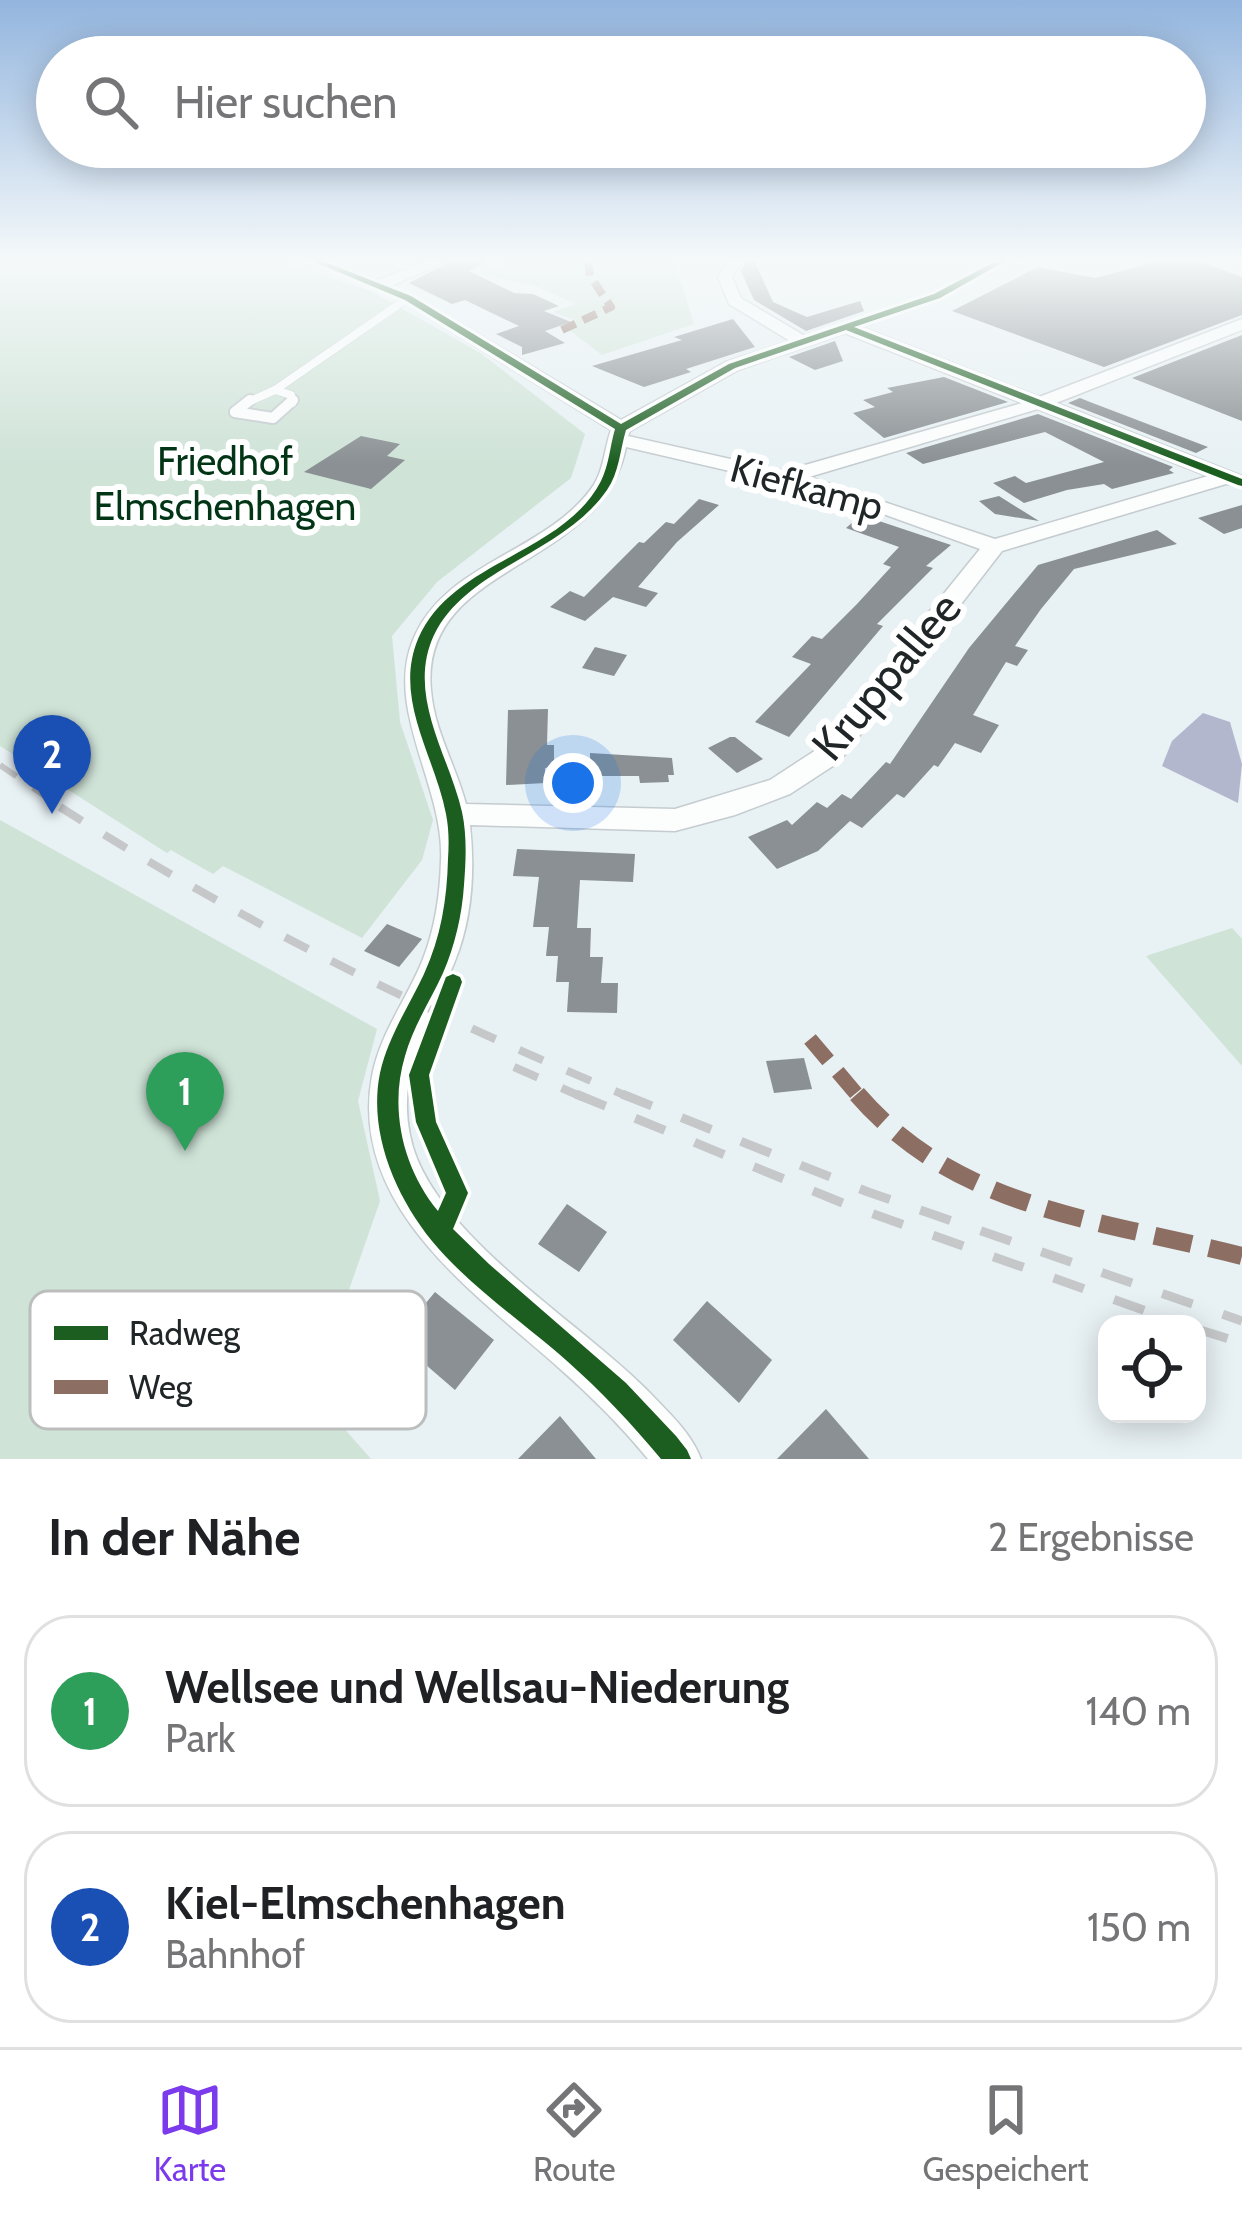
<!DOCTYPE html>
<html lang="de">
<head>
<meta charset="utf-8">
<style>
	body { margin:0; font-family:Cabin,sans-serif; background:#f6f6f6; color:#202124 }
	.controls { position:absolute; right:36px; bottom:36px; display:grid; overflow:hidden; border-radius:24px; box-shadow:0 6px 30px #0003 }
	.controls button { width:108px; height:108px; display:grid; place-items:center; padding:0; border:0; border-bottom:3px solid #e0e0e0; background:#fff; color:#202124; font:60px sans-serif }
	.you { position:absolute; left:573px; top:783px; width:42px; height:42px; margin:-30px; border:9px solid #fff; border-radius:50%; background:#1a73e8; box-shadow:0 0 0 18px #1a73e833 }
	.badge { display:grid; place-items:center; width:78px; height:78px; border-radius:50%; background:#7c3aed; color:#fff; font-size:39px; font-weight:700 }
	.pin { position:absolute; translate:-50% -99px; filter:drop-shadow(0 3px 6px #0008) }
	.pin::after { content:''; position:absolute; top:63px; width:42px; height:36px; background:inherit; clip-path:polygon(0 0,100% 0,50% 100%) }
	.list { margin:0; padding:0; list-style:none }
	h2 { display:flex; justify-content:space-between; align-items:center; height:156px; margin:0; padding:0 48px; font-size:51px }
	h2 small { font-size:39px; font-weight:400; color:#757577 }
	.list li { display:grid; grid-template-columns:78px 1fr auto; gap:36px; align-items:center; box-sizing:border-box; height:192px; margin:0 24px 24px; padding:0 24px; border:3px solid #e0e0e0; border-radius:48px }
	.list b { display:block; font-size:45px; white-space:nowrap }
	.list p { margin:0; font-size:39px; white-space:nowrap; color:#757577 }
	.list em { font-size:39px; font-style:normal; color:#757577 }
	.icon { flex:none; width:66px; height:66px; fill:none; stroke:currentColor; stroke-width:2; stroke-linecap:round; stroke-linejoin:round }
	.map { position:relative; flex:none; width:1242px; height:1459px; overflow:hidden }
	.search { position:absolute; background:#fff; box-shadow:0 6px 30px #0003; left:36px; right:36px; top:36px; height:132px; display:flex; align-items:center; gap:30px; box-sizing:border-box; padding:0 42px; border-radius:66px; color:#757577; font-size:45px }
	.sheet { height:588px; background:#fff }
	nav { display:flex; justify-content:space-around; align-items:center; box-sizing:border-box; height:168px; border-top:3px solid #e0e0e0; background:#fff; font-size:33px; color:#757577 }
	nav a { display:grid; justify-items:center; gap:6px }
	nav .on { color:#7c3aed }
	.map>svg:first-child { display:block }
</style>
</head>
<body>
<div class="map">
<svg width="1242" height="1459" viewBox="0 0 1242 1459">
	<rect width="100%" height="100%" fill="#e8f1f4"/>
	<g fill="#cfe3d7">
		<polygon points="0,260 278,260 371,291 482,354 585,434 571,478 437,582 392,636 400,722 433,820 422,860 362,938 223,866 213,874 171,850 167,853 0,746"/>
		<polygon points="509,260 674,260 694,324 602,355 565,327 577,321 553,312 576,304 533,285 479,274"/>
		<polygon points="0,820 377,1029 358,1101 380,1201 313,1393 371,1459 0,1459"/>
		<polygon points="1232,928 1242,939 1242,1066 1146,956"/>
	</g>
	<polygon fill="#b3b7ce" points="1203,713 1230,722 1242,764 1238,803 1162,766 1172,741"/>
	<g fill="#8a9093">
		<polygon points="454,260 489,260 469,271 514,293 533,294 559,306 544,311 571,322 545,331 565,343 522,355 522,347 496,334 519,326 465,300 452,304 409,283"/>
		<polygon points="747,260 754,260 773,302 800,314 807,317 860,301 864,311 806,331 754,300 741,271"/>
		<polygon points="1162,260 1197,260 1242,277 1242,315 1104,367 952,311 1038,267 1095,278"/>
		<polygon points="733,319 755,347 686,369 691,372 644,387 592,366 682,340 674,337"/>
		<polygon points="1242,335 1242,421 1132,378"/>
		<polygon points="835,341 843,361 815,370 789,357"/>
		<polygon points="944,377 1008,402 884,438 853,413 875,407 863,400 893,392 887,388"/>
		<polygon points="1080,398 1090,402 1208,447 1196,453 1068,403"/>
		<polygon points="1038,414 1173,467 1169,470 1174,473 1112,489 1104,484 1067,490 1024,503 993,483 1015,476 1026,483 1104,462 1045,432 923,464 906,453"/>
		<polygon points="361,436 400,444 387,456 405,460 371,489 304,472"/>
		<polygon points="999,496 1039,521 995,514 979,501"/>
		<polygon points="699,499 719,505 677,542 638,587 658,593 646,607 613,597 585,621 550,607 570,591 584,597 639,542 644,543 666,522 674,524"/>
		<polygon points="1242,505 1242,528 1224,534 1198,518"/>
		<polygon points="861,515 951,545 926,566 933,568 877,624 883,626 789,737 755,722 811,664 792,657 812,636 822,639 857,604 891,567 883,564 899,547 846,528"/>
		<polygon points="1157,530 1177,544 1074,569 1041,609 1015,646 1028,650 1017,666 1006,662 973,715 999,725 981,753 955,743 938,767 934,765 904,798 897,794 862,828 850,821 818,851 777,869 748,837 787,820 792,825 817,802 827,808 842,794 851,799 886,762 890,764 969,648 1038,565"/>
		<polygon points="595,647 627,655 614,676 582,668"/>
		<polygon points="548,709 547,745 554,745 554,767 545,768 546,783 506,785 508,710"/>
		<polygon points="730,737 735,737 763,759 737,773 708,748"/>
		<polygon points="590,753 672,758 674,775 668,775 669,782 640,783 639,776 590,776"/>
		<polygon points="517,849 635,854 633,882 580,880 577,928 591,928 590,957 603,957 601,983 618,983 617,1013 567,1012 569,982 556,982 558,956 546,956 549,927 533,927 539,877 513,876"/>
		<polygon points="387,924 422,939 399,967 364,951"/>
		<polygon points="804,1058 812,1089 774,1093 766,1061"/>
		<polygon points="567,1204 607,1232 579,1272 538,1244"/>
		<polygon points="435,1292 494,1340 455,1390 396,1339"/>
		<polygon points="707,1301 772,1360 739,1403 673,1340"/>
		<polygon points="826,1409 869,1459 777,1459"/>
		<polygon points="560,1416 596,1459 518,1459"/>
	</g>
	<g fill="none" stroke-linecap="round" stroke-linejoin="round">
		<defs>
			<g id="service-far1">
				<polyline points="275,390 291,395 292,403"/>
				<polyline points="246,403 275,390 408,298"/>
			</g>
			<g id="service">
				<polyline points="235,412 250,400"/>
				<polyline points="235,412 273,418 293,400"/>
			</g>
			<path id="minor" d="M307,260H326L378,280L431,260H450L391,286L413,295L621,420L726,362L790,341L729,304L718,277L729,260H743L732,277L741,298L805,336L932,293L993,260H1010L942,299L861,327L1039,397L1242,319V330L1056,403L1242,476V484H1226L1002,551L839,762L790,794L735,815L675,831L470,825C475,870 472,919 455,961C432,1020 396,1068 410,1135C428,1232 583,1323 651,1394C670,1414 691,1433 701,1459H648C621,1426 591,1396 559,1368C475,1293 348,1207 372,1076C380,1033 407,999 423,959C435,928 440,895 441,861C445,788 384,709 413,640C444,563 544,553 591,489C604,472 604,449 611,430L403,301ZM845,333L1022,403L784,471L628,436L630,431L738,370ZM1038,409L1208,476L995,539L809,477ZM626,447L825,493L980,549L819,748L770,780L675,809L466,804C456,766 434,730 431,690C419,562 602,571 626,447Z"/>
		</defs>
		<use href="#service-far1" stroke="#c5cccf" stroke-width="9"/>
		<use href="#service" stroke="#c5cccf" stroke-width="14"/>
		<use href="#minor" stroke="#c5cccf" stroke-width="3"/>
		<use href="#service-far1" stroke="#fcfdfd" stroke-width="8"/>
		<use href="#service" stroke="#fcfdfd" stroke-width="10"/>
		<use href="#minor" fill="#fcfdfd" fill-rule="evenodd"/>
		<polyline stroke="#c5c7c9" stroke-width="6" stroke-dasharray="20 20" stroke-linecap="butt" points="0,765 65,810"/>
		<g stroke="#c5c7c9" stroke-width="8" stroke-dasharray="26 26" stroke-linecap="butt">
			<path d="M60,807C240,922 432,1015 629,1097"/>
			<polyline points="514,1067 582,1097"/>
		</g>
		<g stroke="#c5c7c9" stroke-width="9" stroke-dasharray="32 32" stroke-linecap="butt">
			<polyline points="576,1094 845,1204 1183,1324"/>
			<polyline points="622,1094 868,1192 1242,1321"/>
			<polyline points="1197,1329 1242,1343"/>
		</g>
		<polyline stroke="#8d6e63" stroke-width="8" stroke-dasharray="15 8" stroke-linecap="butt" points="562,330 611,307 590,276 588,260"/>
		<polyline stroke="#8d6e63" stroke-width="15" stroke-dasharray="28 15" stroke-linecap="butt" points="810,1039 859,1097"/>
		<path stroke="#8d6e63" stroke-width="18" stroke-dasharray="38 18" stroke-linecap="butt" d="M857,1094C957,1210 1102,1220 1242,1256"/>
		<defs>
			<path id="cycleway" d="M310,260H320L411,296L621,424L729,364L934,294L998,260H1007L940,298L854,327L1242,479V486L1238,485L846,330L735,368L626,430C620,450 619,473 607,490C563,554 467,567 434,635C406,695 449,755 462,812C467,835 466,860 464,885C462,915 455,945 443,973C430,1001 413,1027 405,1056C389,1109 403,1169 438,1211L446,1193L416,1122L409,1075L446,977L453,974L460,977L462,982L429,1075L436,1122L468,1193L453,1229L489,1264L626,1383L676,1436L687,1450L691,1459H661C632,1424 601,1391 567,1361C525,1324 466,1283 432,1241C395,1195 368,1132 380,1073C388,1037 409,1006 424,974C441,937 447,899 448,859C449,844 449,829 446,814C435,756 393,699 418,639C452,560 563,555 601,481C609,465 610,446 615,429L405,300Z"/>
		</defs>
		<use href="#cycleway" stroke="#fff" stroke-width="7"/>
		<use href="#cycleway" fill="#1b5e20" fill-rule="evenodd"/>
	</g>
	<linearGradient id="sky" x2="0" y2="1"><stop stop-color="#93b5de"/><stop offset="0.56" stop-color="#f5f9fa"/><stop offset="1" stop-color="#f5f9fa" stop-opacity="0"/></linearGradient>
	<rect width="1242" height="464" fill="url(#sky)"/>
	<g text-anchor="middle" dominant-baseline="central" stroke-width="12" stroke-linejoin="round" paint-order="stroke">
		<g font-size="39" fill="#023516" stroke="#fff">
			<text x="225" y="461">Friedhof<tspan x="225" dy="45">Elmschenhagen</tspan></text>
		</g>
		<g font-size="39" fill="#202627" stroke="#fff">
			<text transform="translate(807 487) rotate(15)">Kiefkamp</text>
		</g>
		<g font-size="45" fill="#202627" stroke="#fff">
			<text transform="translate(886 676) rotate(-50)">Kruppallee</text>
		</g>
	</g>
	<rect x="30" y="1291" width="396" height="138" rx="18" fill="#fff" stroke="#bcbebe" stroke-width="3"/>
	<rect x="54" y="1326" width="54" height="14" fill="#1b5e20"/>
	<rect x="54" y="1380" width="54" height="14" fill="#8d6e63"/>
	<g font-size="33" fill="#202627">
		<text x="129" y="1345">Radweg</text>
		<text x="129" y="1399">Weg</text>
	</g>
</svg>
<div class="controls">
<button><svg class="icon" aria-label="locate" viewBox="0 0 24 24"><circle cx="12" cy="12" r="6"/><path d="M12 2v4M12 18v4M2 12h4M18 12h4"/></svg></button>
</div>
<div class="you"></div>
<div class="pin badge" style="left:185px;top:1151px;background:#2e9e5b">1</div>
<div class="pin badge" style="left:52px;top:814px;background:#1a4fb4">2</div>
<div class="search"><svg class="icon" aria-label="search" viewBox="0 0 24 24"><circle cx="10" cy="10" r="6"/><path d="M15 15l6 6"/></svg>Hier suchen</div>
</div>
<section class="sheet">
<h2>In der Nähe<small>2 Ergebnisse</small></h2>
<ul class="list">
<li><span class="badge" style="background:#2e9e5b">1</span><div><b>Wellsee und Wellsau-Niederung</b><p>Park</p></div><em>140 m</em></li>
<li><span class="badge" style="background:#1a4fb4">2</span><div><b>Kiel-Elmschenhagen</b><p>Bahnhof</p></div><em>150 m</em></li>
</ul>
</section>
<nav>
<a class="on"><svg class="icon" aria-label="map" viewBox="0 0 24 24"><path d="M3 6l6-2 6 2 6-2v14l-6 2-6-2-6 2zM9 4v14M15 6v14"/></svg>Karte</a>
<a><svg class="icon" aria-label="directions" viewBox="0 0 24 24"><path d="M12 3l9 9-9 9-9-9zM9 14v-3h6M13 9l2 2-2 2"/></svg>Route</a>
<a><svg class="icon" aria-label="saved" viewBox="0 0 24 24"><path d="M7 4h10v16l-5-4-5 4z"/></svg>Gespeichert</a>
</nav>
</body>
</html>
